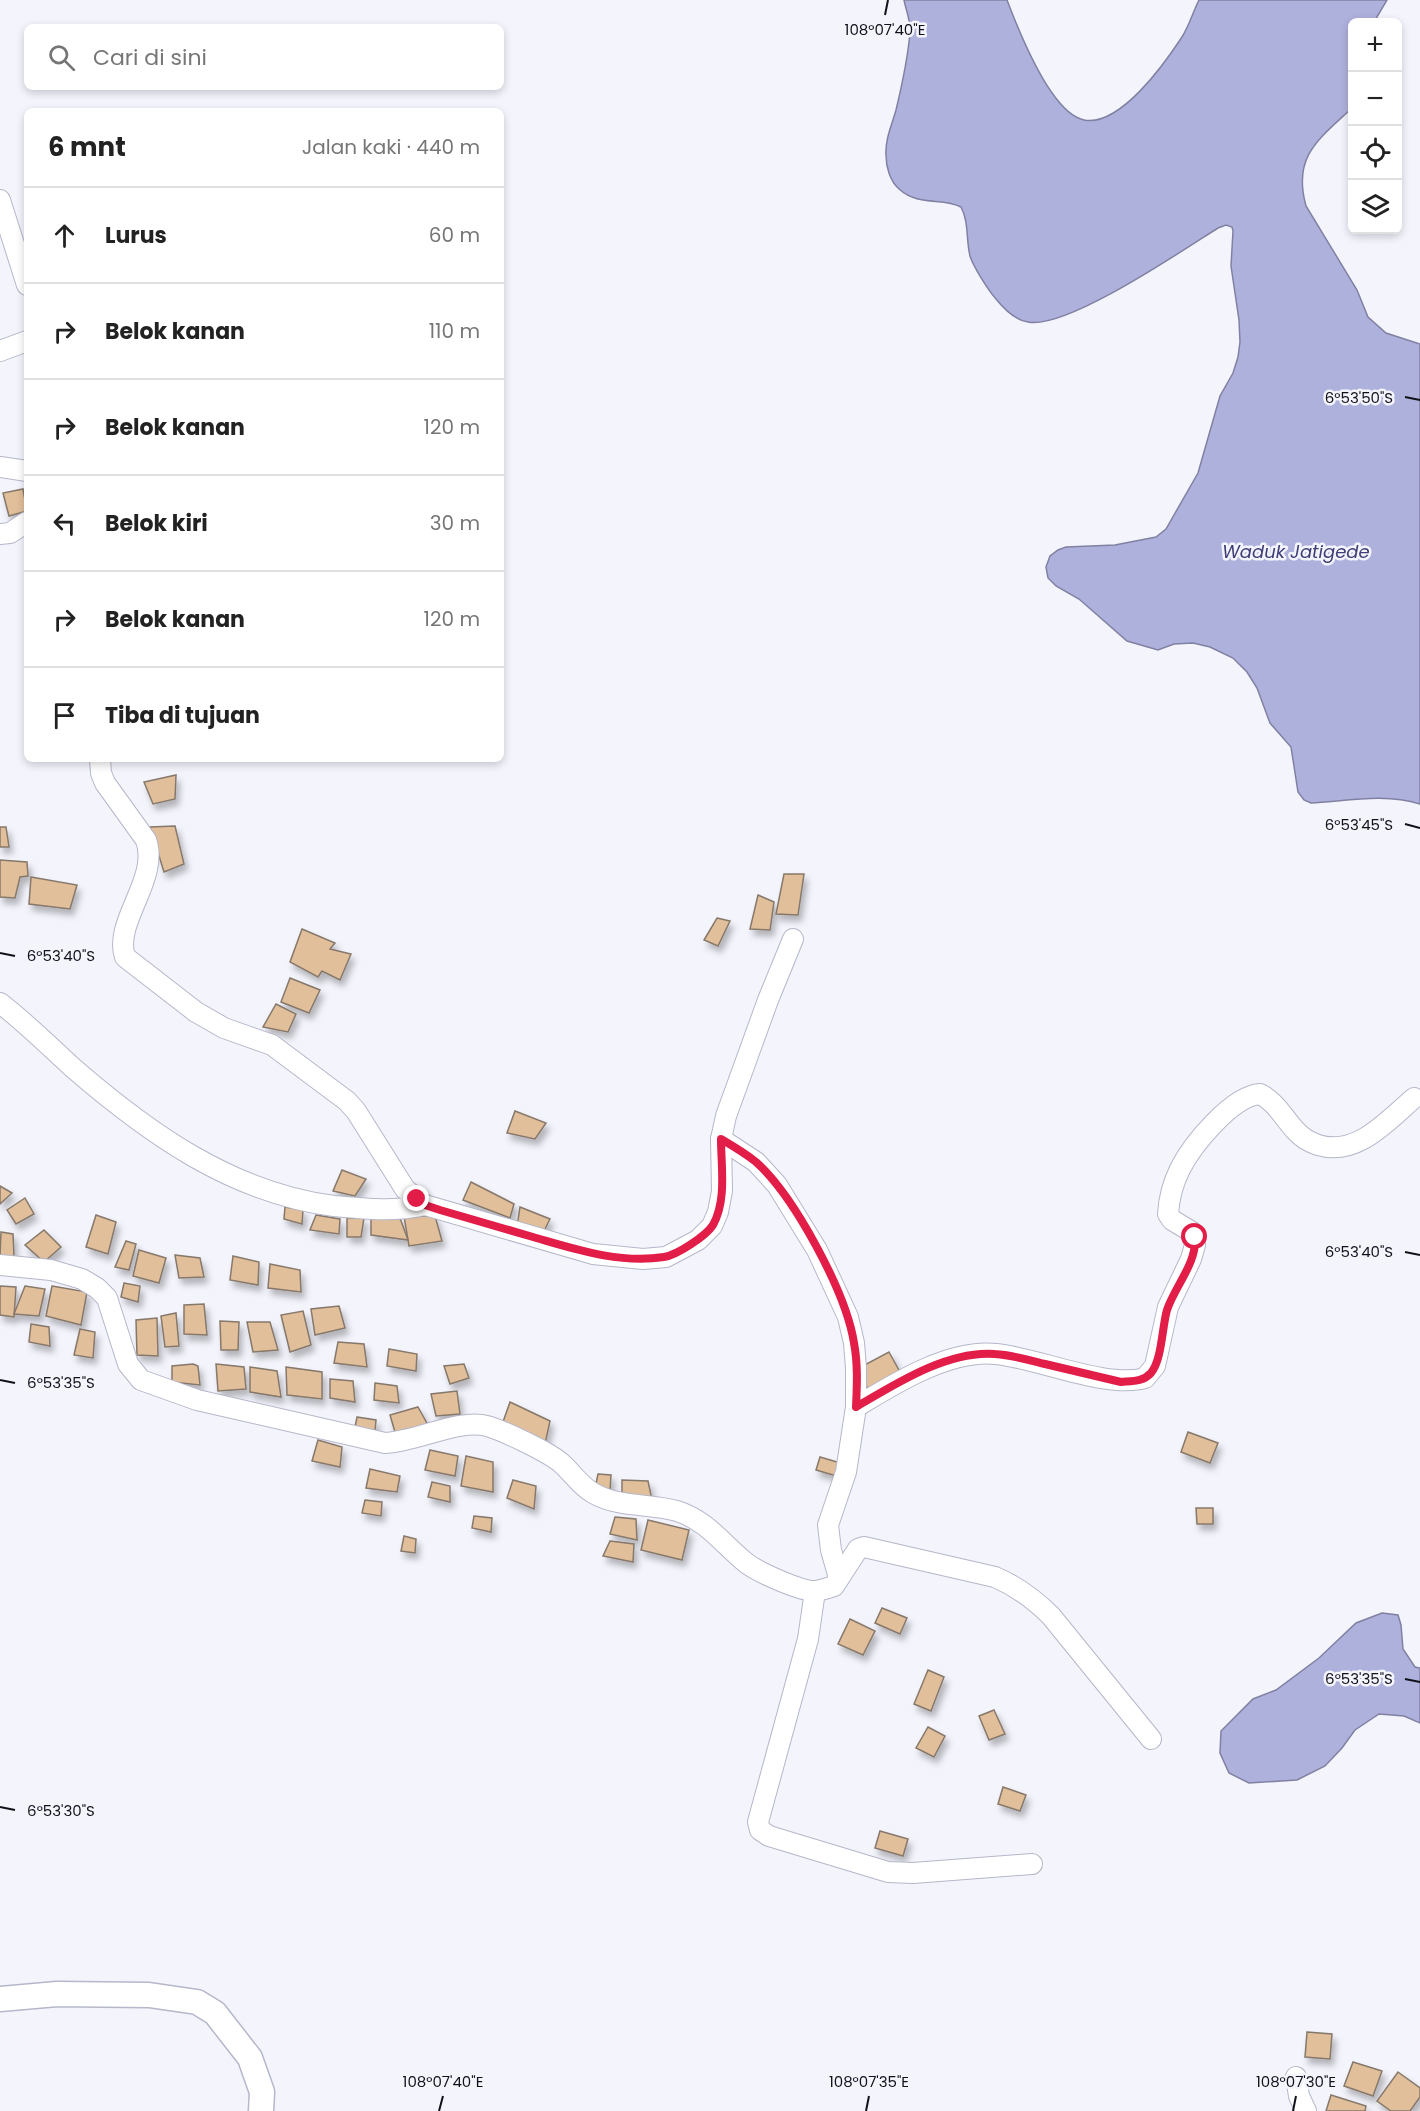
<!DOCTYPE html>
<html lang="id">
<head>
<meta charset="utf-8">
<style>
	body { margin:0; font-family:Poppins,sans-serif; background:#f6f6f6; color:#222 }
	.controls { position:absolute; right:18px; top:18px; display:grid; overflow:hidden; border-radius:9px; box-shadow:0 3px 9px #0003 }
	.controls button { width:54px; height:54px; display:grid; place-items:center; padding:0; border:0; border-bottom:2px solid #e0e0e0; background:#fff; color:#222; font:30px sans-serif }
	.stop { position:absolute; width:18px; height:18px; margin:-14px; border:4px solid #e11d48; border-radius:50%; background:#fff }
	.stop.end { background:#e11d48; border-color:#fff; box-shadow:0 2px 6px #0008 }
	.list { margin:0; padding:0; list-style:none }
	h2 { display:flex; justify-content:space-between; align-items:center; height:78px; margin:0; padding:0 24px; font-size:26px }
	h2 small { font-size:20px; font-weight:400; color:#767676 }
	.list li { display:grid; grid-template-columns:39px 1fr auto; gap:18px; align-items:center; box-sizing:border-box; height:96px; padding:0 24px; border-top:2px solid #e0e0e0 }
	.list b { display:block; font-size:22px; white-space:nowrap }
	.list em { font-size:20px; font-style:normal; color:#767676 }
	.icon { flex:none; width:33px; height:33px; fill:none; stroke:currentColor; stroke-width:2; stroke-linecap:round; stroke-linejoin:round }
	.map { position:relative; flex:none; width:1420px; height:2111px; overflow:hidden }
	.search { position:absolute; background:#fff; box-shadow:0 3px 9px #0003; left:24px; top:24px; width:480px; height:66px; display:flex; align-items:center; gap:15px; box-sizing:border-box; padding:0 21px; border-radius:9px; color:#767676; font-size:22px }
	.panel { position:absolute; background:#fff; box-shadow:0 3px 9px #0003; left:24px; top:108px; width:480px; height:654px; border-radius:9px }
	.map>svg:first-child { display:block }
</style>
</head>
<body>
<div class="map">
<svg width="1420" height="2111" viewBox="0 0 1420 2111">
	<defs>
		<filter id="shadow"><feDropShadow dx="3.5" dy="6" stdDeviation="3" flood-color="#0004"/></filter>
	</defs>
	<rect width="100%" height="100%" fill="#f4f4fd"/>
	<g fill="#afb1dd" stroke="#8081a2" stroke-width="1.5">
		<path d="M904,0H1007C1018,29 1051,113 1084,120C1120,127 1165,63 1182,37C1189,26 1193,12 1199,0H1387L1374,22H1352V108C1319,139 1292,156 1306,206L1357,290L1368,317L1386,333L1420,344V804C1385,793 1347,801 1311,803L1304,800L1298,792L1291,747L1270,723L1257,688L1247,672L1233,658L1210,647L1193,643L1174,644L1158,650L1127,641L1079,599L1056,586L1048,578L1046,567L1050,556L1058,550L1066,547L1115,545L1156,537L1166,529L1198,473L1220,396L1233,373L1238,357L1240,342L1239,320L1231,266L1233,231L1232,227L1226,225L1218,228C1183,250 1066,330 1028,322C1015,320 1004,309 996,299C988,290 973,266 970,256C966,240 969,222 961,207C942,197 919,207 899,189C890,181 886,167 886,155C885,139 892,125 896,110C902,85 908,58 910,32C911,22 906,10 904,0Z"/>
		<polygon points="1382,1613 1398,1615 1401,1625 1403,1649 1415,1667 1420,1668 1420,1723 1404,1716 1379,1714 1355,1730 1342,1748 1325,1766 1297,1780 1249,1783 1229,1773 1220,1753 1221,1731 1253,1699 1276,1690 1319,1658 1356,1623"/>
	</g>
	<g fill="#e2bf9b" stroke="#86786a" stroke-width="1.5" filter="url(#shadow)">
		<polygon points="23,489 27,511 9,516 3,493"/>
		<polygon points="176,775 175,799 153,804 144,782"/>
		<polygon points="175,826 184,864 164,872 150,827"/>
		<polygon points="0,827 6,827 9,847 0,847"/>
		<polygon points="0,860 27,862 28,876 20,877 15,898 0,897"/>
		<polygon points="784,874 804,874 798,915 776,914"/>
		<polygon points="31,877 77,885 70,909 29,904"/>
		<polygon points="758,895 774,902 770,930 750,929"/>
		<polygon points="717,918 730,921 718,946 704,940"/>
		<polygon points="302,929 335,943 330,949 351,954 340,980 322,971 318,977 290,962"/>
		<polygon points="290,978 320,990 309,1013 281,1002"/>
		<polygon points="276,1004 296,1014 288,1032 263,1027"/>
		<polygon points="515,1111 546,1123 535,1139 507,1133"/>
		<polygon points="342,1170 366,1179 355,1196 333,1191"/>
		<polygon points="471,1182 514,1204 510,1218 463,1200"/>
		<polygon points="0,1186 12,1193 0,1204"/>
		<polygon points="25,1198 34,1214 16,1224 7,1210"/>
		<polygon points="285,1207 303,1210 302,1224 284,1219"/>
		<polygon points="520,1207 550,1219 543,1233 517,1227"/>
		<polygon points="96,1215 116,1222 108,1254 86,1247"/>
		<polygon points="316,1215 340,1219 339,1234 310,1230"/>
		<polygon points="404,1216 435,1216 442,1241 409,1246"/>
		<polygon points="347,1218 364,1218 361,1237 347,1237"/>
		<polygon points="400,1218 408,1240 371,1235 371,1219"/>
		<polygon points="44,1230 61,1247 44,1262 25,1245"/>
		<polygon points="1,1232 13,1234 14,1257 0,1256"/>
		<polygon points="126,1241 136,1244 129,1270 115,1267"/>
		<polygon points="139,1250 166,1258 159,1283 133,1276"/>
		<polygon points="175,1255 200,1258 204,1277 179,1278"/>
		<polygon points="233,1256 259,1262 258,1285 230,1280"/>
		<polygon points="270,1264 300,1270 301,1292 268,1288"/>
		<polygon points="124,1283 140,1286 138,1302 121,1297"/>
		<polygon points="0,1286 16,1287 14,1317 0,1315"/>
		<polygon points="25,1286 45,1289 39,1316 14,1314"/>
		<polygon points="52,1286 87,1292 81,1325 46,1316"/>
		<polygon points="204,1304 207,1335 184,1334 184,1305"/>
		<polygon points="339,1306 345,1328 315,1335 311,1309"/>
		<polygon points="303,1311 311,1345 290,1352 281,1315"/>
		<polygon points="176,1313 179,1346 165,1347 161,1316"/>
		<polygon points="157,1318 158,1356 137,1355 136,1320"/>
		<polygon points="220,1321 239,1322 238,1350 221,1350"/>
		<polygon points="247,1322 270,1322 278,1350 253,1352"/>
		<polygon points="31,1324 49,1327 50,1346 29,1342"/>
		<polygon points="80,1329 95,1332 93,1358 74,1355"/>
		<polygon points="338,1342 364,1344 367,1367 334,1363"/>
		<polygon points="389,1349 417,1354 416,1371 387,1366"/>
		<polygon points="889,1352 900,1372 868,1389 857,1369"/>
		<polygon points="193,1364 198,1366 200,1385 172,1382 172,1366"/>
		<polygon points="216,1364 244,1367 246,1389 218,1391"/>
		<polygon points="464,1364 469,1378 450,1384 444,1366"/>
		<polygon points="250,1367 277,1371 281,1397 250,1392"/>
		<polygon points="286,1367 322,1372 322,1399 287,1395"/>
		<polygon points="330,1379 353,1381 355,1402 330,1398"/>
		<polygon points="375,1383 397,1386 399,1403 374,1400"/>
		<polygon points="457,1391 460,1414 436,1416 431,1394"/>
		<polygon points="510,1402 550,1421 545,1444 503,1422"/>
		<polygon points="418,1407 428,1425 395,1432 390,1415"/>
		<polygon points="357,1417 376,1420 375,1431 355,1427"/>
		<polygon points="1188,1432 1218,1443 1210,1463 1181,1452"/>
		<polygon points="318,1440 342,1447 340,1467 312,1461"/>
		<polygon points="430,1450 458,1456 455,1476 425,1470"/>
		<polygon points="466,1456 493,1462 493,1492 461,1486"/>
		<polygon points="820,1457 844,1464 840,1477 816,1470"/>
		<polygon points="370,1469 400,1476 397,1492 366,1488"/>
		<polygon points="598,1474 611,1475 610,1491 595,1488"/>
		<polygon points="513,1480 536,1486 534,1509 507,1498"/>
		<polygon points="622,1480 648,1481 652,1500 622,1497"/>
		<polygon points="432,1482 450,1486 450,1502 428,1497"/>
		<polygon points="365,1500 382,1502 381,1516 362,1513"/>
		<polygon points="1196,1508 1213,1508 1213,1524 1197,1524"/>
		<polygon points="474,1516 492,1518 491,1532 472,1528"/>
		<polygon points="615,1517 636,1519 637,1540 610,1534"/>
		<polygon points="648,1520 689,1530 682,1560 641,1550"/>
		<polygon points="404,1536 416,1539 415,1553 401,1551"/>
		<polygon points="610,1541 634,1544 633,1562 603,1556"/>
		<polygon points="882,1608 907,1618 900,1634 875,1623"/>
		<polygon points="850,1619 875,1631 863,1655 838,1644"/>
		<polygon points="928,1670 944,1677 931,1711 914,1704"/>
		<polygon points="994,1710 1005,1734 989,1740 979,1716"/>
		<polygon points="928,1727 945,1736 934,1757 916,1748"/>
		<polygon points="1003,1787 1026,1795 1020,1811 998,1804"/>
		<polygon points="880,1831 908,1839 903,1856 875,1848"/>
		<polygon points="1307,2032 1332,2034 1330,2059 1305,2057"/>
		<polygon points="1353,2062 1382,2071 1373,2096 1344,2086"/>
		<polygon points="1398,2072 1420,2088 1420,2097 1410,2111 1391,2111 1377,2101"/>
		<polygon points="1331,2095 1366,2106 1365,2111 1326,2111"/>
	</g>
	<g fill="none" stroke-linecap="round" stroke-linejoin="round">
		<defs>
			<g id="minor">
				<polyline points="0,200 27,285"/>
				<polyline points="0,351 27,341"/>
				<polyline points="0,467 27,471"/>
				<polyline points="0,534 10,533 27,522"/>
				<path d="M100,759L101,773L105,783L146,840C160,879 113,922 125,957L196,1012L224,1028L272,1045L347,1101L356,1111L405,1189L425,1205L593,1254L643,1259L666,1257L698,1240L712,1226L718,1212L722,1191L721,1139L726,1116L768,1000L793,939"/>
				<path d="M0,1003C26,1023 48,1045 72,1067C148,1133 232,1193 334,1206C366,1209 394,1212 425,1205"/>
				<polyline points="721,1139 756,1162 777,1185 817,1250 848,1317 854,1343 856,1368 856,1407 846,1472 828,1525 831,1550 839,1578"/>
				<path d="M0,1265L51,1270L82,1279L97,1288L107,1298L128,1364L141,1380L197,1400L385,1443C415,1442 461,1418 487,1426C504,1431 546,1451 560,1462C572,1472 579,1485 593,1493C619,1508 649,1503 677,1511C706,1520 723,1544 745,1562C757,1572 802,1592 816,1591C822,1590 828,1588 834,1586L858,1549L864,1547L995,1577C1016,1586 1034,1599 1051,1616L1151,1739"/>
				<path d="M856,1407C894,1384 949,1349 996,1354C1038,1358 1107,1389 1145,1378L1155,1366L1168,1307L1191,1259L1195,1245L1192,1232L1172,1220L1168,1214C1169,1198 1173,1183 1180,1169C1192,1145 1232,1096 1260,1094C1275,1101 1284,1118 1295,1130C1301,1137 1309,1142 1318,1145C1357,1157 1387,1121 1414,1098"/>
				<polyline points="815,1591 808,1639 758,1822 760,1830 769,1836 888,1872 913,1873 1032,1864"/>
				<polyline points="1296,2077 1299,2096 1306,2111"/>
			</g>
			<polyline id="tertiary" points="0,1999 57,1994 149,1995 197,2002 215,2013 250,2058 262,2092 261,2111"/>
		</defs>
		<use href="#minor" stroke="#b5b7ca" stroke-width="22"/>
		<use href="#tertiary" stroke="#b5b7ca" stroke-width="27"/>
		<use href="#minor" stroke="#fff" stroke-width="20"/>
		<use href="#tertiary" stroke="#fff" stroke-width="24"/>
	</g>
	<g fill="none" stroke-linecap="round" stroke-linejoin="round">
		<path stroke="#e11d48" stroke-width="8" d="M417,1199L425,1205L440,1210C471,1219 502,1228 533,1237C575,1249 619,1264 664,1257C677,1255 706,1236 713,1225C727,1200 721,1166 721,1139C733,1146 745,1153 756,1162C794,1196 846,1292 854,1343C858,1364 857,1386 856,1407C895,1384 948,1350 995,1354C1012,1355 1029,1360 1045,1364C1070,1370 1096,1376 1121,1382C1132,1381 1143,1382 1151,1373C1162,1360 1162,1327 1167,1310C1175,1286 1197,1263 1195,1237"/>
	</g>
	<path fill="none" stroke="#111219" stroke-width="2" d="M885,15L888,0M1405,397L1420,400M1405,824L1420,828M0,953L15,956M1405,1252L1420,1255M0,1380L15,1383M1405,1679L1420,1682M0,1807L15,1810M439,2111L443,2096M866,2111L869,2096M1293,2111L1296,2096"/>
	<g text-anchor="middle" dominant-baseline="central" stroke-width="5" stroke-linejoin="round" paint-order="stroke">
		<g font-size="18" font-style="italic" fill="#3f3e76" stroke="#f4f4fd">
			<text x="1296" y="551">Waduk Jatigede</text>
		</g>
	</g>
	<g font-size="15" text-anchor="middle" fill="#111219" stroke="#f4f4fd" stroke-width="5" stroke-linejoin="round" paint-order="stroke">
		<text x="885" y="35">108°07'40"E</text>
		<text x="1359" y="403">6°53'50"S</text>
		<text x="1359" y="830">6°53'45"S</text>
		<text x="61" y="961">6°53'40"S</text>
		<text x="1359" y="1257">6°53'40"S</text>
		<text x="61" y="1388">6°53'35"S</text>
		<text x="1359" y="1684">6°53'35"S</text>
		<text x="61" y="1816">6°53'30"S</text>
		<text x="443" y="2087">108°07'40"E</text>
		<text x="869" y="2087">108°07'35"E</text>
		<text x="1296" y="2087">108°07'30"E</text>
	</g>
</svg>
<div class="controls">
<button>+</button>
<button>−</button>
<button><svg class="icon" aria-label="locate" viewBox="0 0 24 24"><circle cx="12" cy="12" r="6"/><path d="M12 2v4M12 18v4M2 12h4M18 12h4"/></svg></button>
<button><svg class="icon" aria-label="layers" viewBox="0 0 24 24"><path d="M12 4l9 5-9 5-9-5zM3 14l9 5 9-5"/></svg></button>
</div>
<div class="stop" style="left:1195px;top:1237px"></div>
<div class="stop end" style="left:417px;top:1199px"></div>
<div class="search"><svg class="icon" aria-label="search" viewBox="0 0 24 24"><circle cx="10" cy="10" r="6"/><path d="M15 15l6 6"/></svg>Cari di sini</div>
<section class="panel">
<h2>6 mnt<small>Jalan kaki · 440 m</small></h2>
<ul class="list">
<li><svg class="icon" aria-label="ahead" viewBox="0 0 24 24"><path d="M12 20V5M6 11l6-6 6 6"/></svg><div><b>Lurus</b></div><em>60 m</em></li>
<li><svg class="icon" aria-label="right" viewBox="0 0 24 24"><path d="M7 20v-9h11M14 6l5 5-5 5"/></svg><div><b>Belok kanan</b></div><em>110 m</em></li>
<li><svg class="icon" aria-label="right" viewBox="0 0 24 24"><path d="M7 20v-9h11M14 6l5 5-5 5"/></svg><div><b>Belok kanan</b></div><em>120 m</em></li>
<li><svg class="icon" aria-label="left" viewBox="0 0 24 24"><path d="M17 20v-9H6M10 6l-5 5 5 5"/></svg><div><b>Belok kiri</b></div><em>30 m</em></li>
<li><svg class="icon" aria-label="right" viewBox="0 0 24 24"><path d="M7 20v-9h11M14 6l5 5-5 5"/></svg><div><b>Belok kanan</b></div><em>120 m</em></li>
<li><svg class="icon" aria-label="arrive" viewBox="0 0 24 24"><path d="M6 21V4h12l-3 4 3 4H6"/></svg><div><b>Tiba di tujuan</b></div></li>
</ul>
</section>
</div>
</body>
</html>
